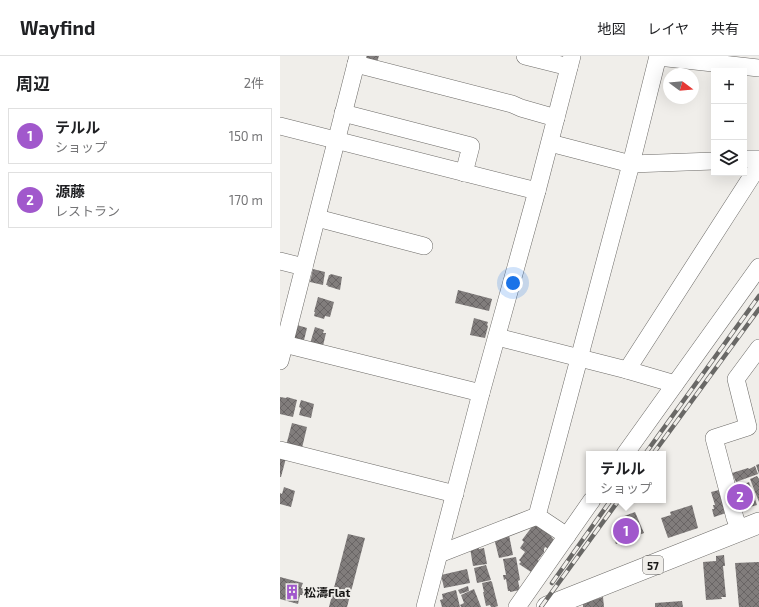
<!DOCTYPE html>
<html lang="ja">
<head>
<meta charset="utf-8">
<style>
	body { margin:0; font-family:"Exo 2","Noto Sans JP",sans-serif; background:#f2f2f2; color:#202124 }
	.controls { position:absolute; right:12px; top:12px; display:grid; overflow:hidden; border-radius:0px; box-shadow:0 4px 16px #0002 }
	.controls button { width:36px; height:36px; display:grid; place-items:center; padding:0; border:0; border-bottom:1px solid #e0e0e0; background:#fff; color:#202124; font:20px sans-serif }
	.compass { position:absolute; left:383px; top:12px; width:36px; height:36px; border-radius:50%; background:#fff; box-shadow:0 4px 16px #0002; rotate:106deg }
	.you { position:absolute; left:233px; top:227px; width:14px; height:14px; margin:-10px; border:3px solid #fff; border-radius:50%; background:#1a73e8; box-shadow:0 0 0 6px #1a73e833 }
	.badge { display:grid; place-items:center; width:26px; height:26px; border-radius:50%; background:#a158cc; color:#fff; font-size:13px; font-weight:700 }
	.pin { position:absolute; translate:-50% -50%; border:2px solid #fff; box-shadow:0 1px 4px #0006 }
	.popup { position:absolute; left:306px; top:395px; width:80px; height:52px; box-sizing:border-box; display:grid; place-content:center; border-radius:0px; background:#fff; filter:drop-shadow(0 1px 3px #0005); font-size:13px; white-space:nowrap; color:#757577 }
	.popup b { font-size:15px; color:#202124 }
	.popup::after { content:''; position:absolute; left:50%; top:100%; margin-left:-8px; border:8px solid transparent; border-top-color:#fff }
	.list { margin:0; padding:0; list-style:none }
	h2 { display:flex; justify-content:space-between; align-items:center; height:52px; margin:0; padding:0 16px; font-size:17px }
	h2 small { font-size:13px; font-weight:400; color:#757577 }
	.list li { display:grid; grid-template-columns:26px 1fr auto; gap:12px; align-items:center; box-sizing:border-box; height:56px; margin:0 8px 8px; padding:0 8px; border:1px solid #e0e0e0; border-radius:0px }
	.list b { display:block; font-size:15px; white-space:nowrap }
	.list p { margin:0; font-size:13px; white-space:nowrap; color:#757577 }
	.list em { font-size:13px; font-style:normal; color:#757577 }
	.icon { flex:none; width:22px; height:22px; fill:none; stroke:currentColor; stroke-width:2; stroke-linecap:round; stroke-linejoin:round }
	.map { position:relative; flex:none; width:479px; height:551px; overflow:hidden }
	header { display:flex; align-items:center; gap:24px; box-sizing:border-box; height:56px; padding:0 20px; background:#fff; border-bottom:1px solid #e0e0e0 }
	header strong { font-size:19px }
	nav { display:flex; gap:22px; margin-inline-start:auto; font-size:14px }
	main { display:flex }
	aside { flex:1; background:#fff }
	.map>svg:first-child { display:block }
</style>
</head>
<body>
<header>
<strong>Wayfind</strong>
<nav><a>地図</a><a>レイヤ</a><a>共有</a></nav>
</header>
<main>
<aside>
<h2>周辺<small>2件</small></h2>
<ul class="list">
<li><span class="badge">1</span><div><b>テルル</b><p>ショップ</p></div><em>150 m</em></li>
<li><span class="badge">2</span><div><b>源藤</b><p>レストラン</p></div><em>170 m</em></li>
</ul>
</aside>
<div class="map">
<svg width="479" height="551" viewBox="0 0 479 551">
	<defs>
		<pattern id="building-cross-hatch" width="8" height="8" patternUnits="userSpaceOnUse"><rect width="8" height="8" fill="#817d7c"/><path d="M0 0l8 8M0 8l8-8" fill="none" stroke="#696565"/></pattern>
	</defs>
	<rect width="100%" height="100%" fill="#f0eeea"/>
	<g fill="url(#building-cross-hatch)">
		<polygon points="85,0 99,0 97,6 84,3"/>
		<polygon points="33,213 45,216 43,229 30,226"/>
		<polygon points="51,218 62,221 60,234 47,230 48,229 46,229 49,219 50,219"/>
		<polygon points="178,234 212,243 209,255 175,247"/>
		<polygon points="38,241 54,246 50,261 45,260 44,263 34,260 35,256 34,256"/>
		<polygon points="194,262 208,266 207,269 208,270 205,282 190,279"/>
		<polygon points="17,269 27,272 23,288 12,286"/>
		<polygon points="35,271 44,274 43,277 46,277 42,294 29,291"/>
		<polygon points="0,341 6,342 7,341 17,344 13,361 0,358"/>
		<polygon points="21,344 34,348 31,362 19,359 21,352 19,351"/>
		<polygon points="12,367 27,371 22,392 6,390"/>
		<polygon points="0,400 6,402 1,421 0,421"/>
		<polygon points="479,408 479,418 476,409"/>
		<polygon points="475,410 478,418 456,426 452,417 468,412 469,413"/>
		<polygon points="477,420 479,423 479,446 470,423"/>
		<polygon points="469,426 477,449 470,451 462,429"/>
		<polygon points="4,431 15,435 11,451 0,448 0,437 2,438"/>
		<polygon points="462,431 468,452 460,454 454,433"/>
		<polygon points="443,433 449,456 434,461 432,453 434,453 433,449 435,449 431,436"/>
		<polygon points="412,449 418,472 388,482 381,462 391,459 390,456"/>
		<polygon points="355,456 364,477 336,488 331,475 339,462"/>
		<polygon points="254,468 271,478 270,479 274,484 269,493 265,491 264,493 264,496 258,504 259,505 251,516 239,508 241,506 239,504 240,503 245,496 240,492 244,486 242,484"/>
		<polygon points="68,478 85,482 67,551 49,551"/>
		<polygon points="229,479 233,499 219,502 214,482"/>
		<polygon points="199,491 199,493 204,492 207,508 193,510 190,492"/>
		<polygon points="444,499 445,510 443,510 446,541 441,541 442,543 426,544 423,506 436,505 436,500"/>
		<polygon points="236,501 240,524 238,525 240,534 230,536 230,535 228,535 226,523 224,524 223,519 226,519 223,503"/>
		<polygon points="479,506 479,551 459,551 455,507"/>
		<polygon points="206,509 211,524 197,527 194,512"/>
		<polygon points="187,513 190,527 164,532 161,519"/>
		<polygon points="0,521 23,527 21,532 26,533 24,539 20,539 18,548 0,543"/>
		<polygon points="211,525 212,526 218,550 215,551 211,551 210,549 206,550 203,536 204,536 202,527"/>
		<polygon points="188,530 189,535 180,538 178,534"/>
		<polygon points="194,533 201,551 181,551 180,549 184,547 181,539"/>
		<polygon points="176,534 180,551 162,551 160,544 163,543 162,538"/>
		<polygon points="323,541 324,551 303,551 303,547"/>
		<polygon points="402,545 403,551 375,551 375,547"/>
	</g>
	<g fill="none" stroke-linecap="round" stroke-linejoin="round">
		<defs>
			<g id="minor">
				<polyline points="245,0 289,11"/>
				<polyline points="378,1 479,12"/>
				<polyline points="76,8 232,48 241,52 276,62"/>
				<polyline points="63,57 191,90 184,117"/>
				<polyline points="0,70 257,135"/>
				<polyline points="270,87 351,108 434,105"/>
				<polyline points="464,103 479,103"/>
				<polyline points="37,162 144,190"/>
				<polyline points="0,205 24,211"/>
				<polyline points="217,281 347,314 395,328"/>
				<polyline points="4,288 201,337"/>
				<polyline points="0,305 78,0"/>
				<polyline points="347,314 479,109"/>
				<polyline points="0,394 175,438"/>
				<polyline points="345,398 479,211"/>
				<polyline points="460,475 455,462 434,382 468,371 456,323 479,292"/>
				<polyline points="287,480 257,460 351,108 378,0"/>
				<polyline points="159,498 257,460"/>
				<polyline points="145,551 201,337 257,135 292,0"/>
				<polyline points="237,551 312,444"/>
			</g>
			<polyline id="major" points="267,551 479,467"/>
		</defs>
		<use href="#minor" stroke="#6d6b68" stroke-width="18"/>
		<use href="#major" stroke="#6d6b68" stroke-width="22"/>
		<use href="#minor" stroke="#fff" stroke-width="17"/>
		<use href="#major" stroke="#fff" stroke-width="21"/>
		<defs>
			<g id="rail">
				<polyline points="365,398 479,240"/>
				<polyline points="373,398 479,253"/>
				<polyline points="272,527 331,444"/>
				<polyline points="261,551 339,444"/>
			</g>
		</defs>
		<use href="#rail" stroke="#696866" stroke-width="4.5"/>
		<use href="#rail" stroke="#f0eeea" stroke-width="3" stroke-dasharray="9" stroke-linecap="butt"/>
	</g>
	<defs>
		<symbol id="building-bare" viewBox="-9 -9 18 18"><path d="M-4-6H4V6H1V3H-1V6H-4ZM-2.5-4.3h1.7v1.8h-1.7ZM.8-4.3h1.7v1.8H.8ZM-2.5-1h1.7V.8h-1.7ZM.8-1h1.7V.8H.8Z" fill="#a158cc" stroke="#f0eeea" stroke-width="2.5" paint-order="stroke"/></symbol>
	</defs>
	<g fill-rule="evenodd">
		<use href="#building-bare" x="1" y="525" width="22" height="22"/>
	</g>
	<g text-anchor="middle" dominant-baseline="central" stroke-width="4" stroke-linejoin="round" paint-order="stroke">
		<rect fill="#f0eeea" stroke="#5a5856" stroke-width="1" x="363" y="500" width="20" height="18" rx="3"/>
		<g font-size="11" font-weight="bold" fill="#191817">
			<text x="373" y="509">57</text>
		</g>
		<g font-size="12" font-weight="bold" fill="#191817" stroke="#f0eeea" text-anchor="start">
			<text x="24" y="536">松濤Flat</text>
		</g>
	</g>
</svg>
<div class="controls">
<button>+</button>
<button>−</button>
<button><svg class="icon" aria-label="layers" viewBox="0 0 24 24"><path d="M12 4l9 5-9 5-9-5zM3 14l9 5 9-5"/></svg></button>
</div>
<svg class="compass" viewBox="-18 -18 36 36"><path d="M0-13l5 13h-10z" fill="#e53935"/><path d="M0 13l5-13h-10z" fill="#757577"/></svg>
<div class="you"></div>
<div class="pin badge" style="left:346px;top:475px">1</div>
<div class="popup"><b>テルル</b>ショップ</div>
<div class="pin badge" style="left:460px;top:441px">2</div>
</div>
</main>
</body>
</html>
